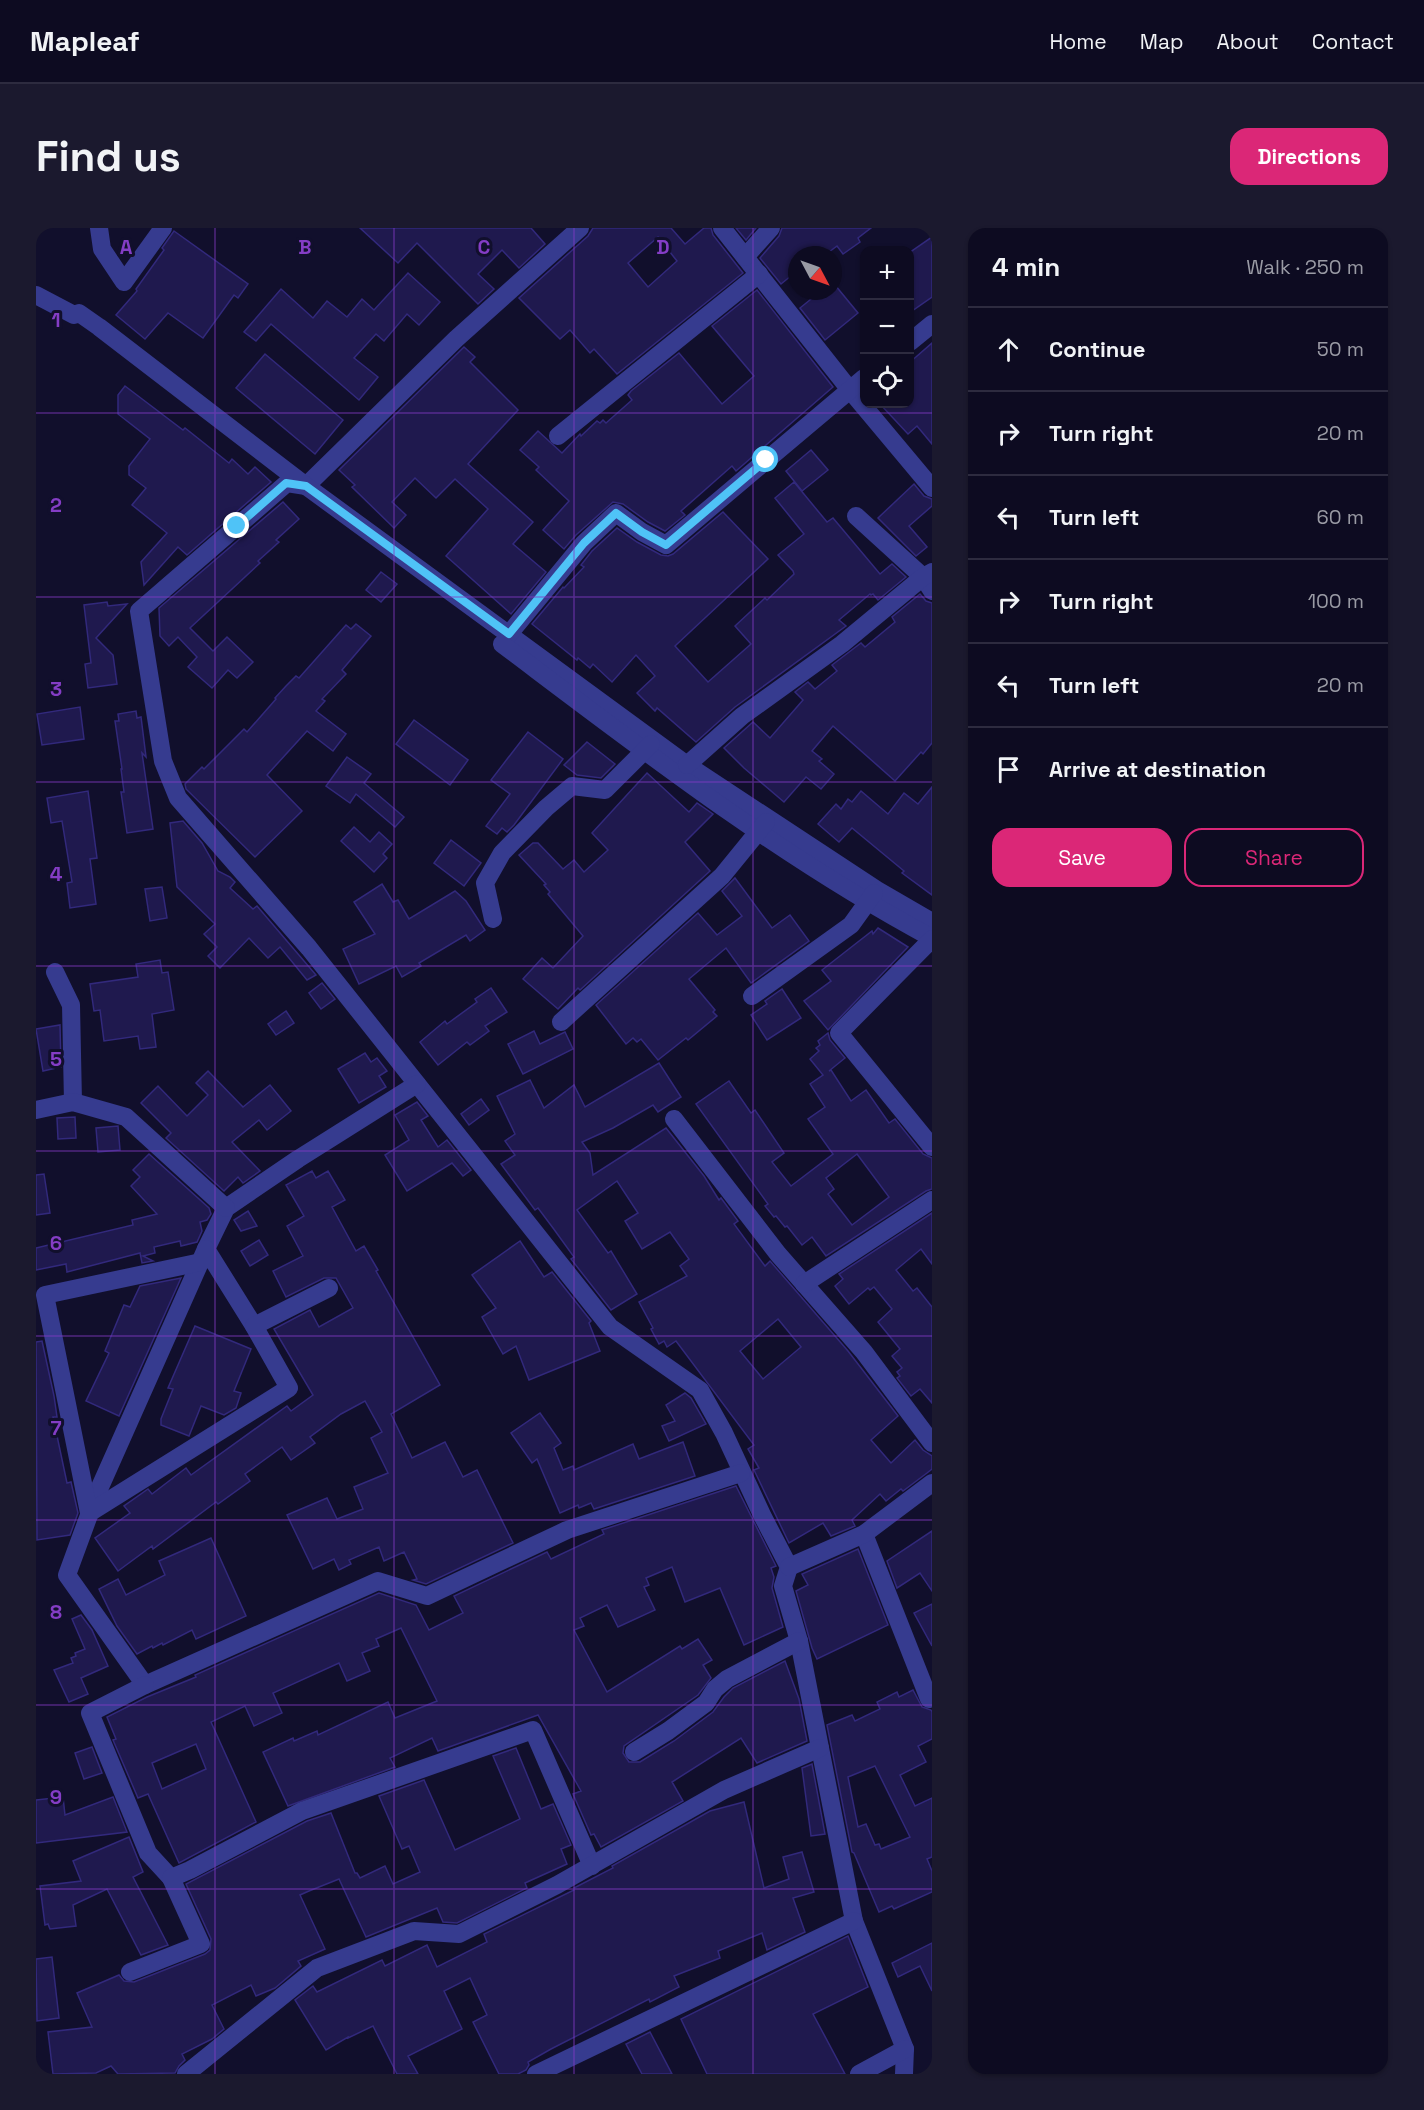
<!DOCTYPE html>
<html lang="en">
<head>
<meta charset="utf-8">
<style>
	body { margin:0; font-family:"Space Grotesk",sans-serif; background:#1b192e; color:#f1f3f6 }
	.controls { position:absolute; right:18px; top:18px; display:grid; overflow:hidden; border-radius:12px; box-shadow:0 2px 4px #0004 }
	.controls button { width:54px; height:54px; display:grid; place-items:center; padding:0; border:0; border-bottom:2px solid #2d2b3f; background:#0d0b21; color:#f1f3f6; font:30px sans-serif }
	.compass { position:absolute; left:752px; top:18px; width:54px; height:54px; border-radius:50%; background:#0d0b21; box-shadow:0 2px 4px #0004; rotate:131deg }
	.stop { position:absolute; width:18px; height:18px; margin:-14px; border:4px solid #4fc3f7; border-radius:50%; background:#fff }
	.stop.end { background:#4fc3f7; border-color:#fff; box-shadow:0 2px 6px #0008 }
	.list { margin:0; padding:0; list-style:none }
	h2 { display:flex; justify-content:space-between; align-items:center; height:78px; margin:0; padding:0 24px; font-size:26px }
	h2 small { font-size:20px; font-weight:400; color:#9a9ba5 }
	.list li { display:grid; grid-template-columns:39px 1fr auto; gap:18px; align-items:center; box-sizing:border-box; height:84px; padding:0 24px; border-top:2px solid #2d2b3f }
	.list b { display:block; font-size:22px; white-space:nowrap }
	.list em { font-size:20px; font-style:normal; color:#9a9ba5 }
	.actions { display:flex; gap:12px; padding:18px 24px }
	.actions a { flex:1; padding:14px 0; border:2px solid #db2777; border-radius:18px; text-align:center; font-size:21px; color:#db2777 }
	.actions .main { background:#db2777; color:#fff }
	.icon { flex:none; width:33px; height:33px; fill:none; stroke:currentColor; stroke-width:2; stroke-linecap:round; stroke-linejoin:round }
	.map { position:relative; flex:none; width:896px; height:1846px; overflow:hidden; border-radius:18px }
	header { display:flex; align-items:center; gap:36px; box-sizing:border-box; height:84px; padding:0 30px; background:#0d0b21; border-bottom:2px solid #2d2b3f }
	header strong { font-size:28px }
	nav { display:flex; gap:33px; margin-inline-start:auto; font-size:21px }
	.intro { display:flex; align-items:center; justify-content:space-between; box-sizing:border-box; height:144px; padding:0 36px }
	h1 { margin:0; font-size:42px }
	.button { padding:15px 27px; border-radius:18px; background:#db2777; color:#fff; font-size:21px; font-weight:700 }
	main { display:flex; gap:36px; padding:0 36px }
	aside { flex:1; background:#0d0b21; border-radius:18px; box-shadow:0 2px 4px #0004 }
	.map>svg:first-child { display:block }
</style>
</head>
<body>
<header>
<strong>Mapleaf</strong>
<nav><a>Home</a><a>Map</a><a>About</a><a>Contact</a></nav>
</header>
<div class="intro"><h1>Find us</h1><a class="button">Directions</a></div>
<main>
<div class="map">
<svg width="896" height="1846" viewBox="0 0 896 1846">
	<rect width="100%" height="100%" fill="#110f2c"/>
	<g fill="#1f194e" stroke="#32297c" stroke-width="1.5" fill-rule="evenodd">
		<polygon points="324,0 495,0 509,16 483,40 466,22 442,46 458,61 442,76 381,15 362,35"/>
		<path d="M557,0H635L649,16L668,0H675L677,7L707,45L581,146L558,121L554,125L534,102L524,111L483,70L552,8ZM622,9L641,33L612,59L592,35Z"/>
		<polygon points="700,0 720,0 710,12"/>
		<polygon points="746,0 835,0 822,10 824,14 807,26 801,18 789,27 761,27 761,43 745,56 724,30 743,8"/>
		<polygon points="138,3 212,56 202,70 198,67 167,110 132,85 109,111 80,87 101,63 100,61 128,22 126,20"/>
		<polygon points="896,9 896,69 873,85 873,25"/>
		<polygon points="372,45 404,74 383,97 371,86 348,113 340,106 318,130 342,149 323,172 235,96 220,113 208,104 245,61 277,90 291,73 311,89 326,71 338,82"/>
		<polygon points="799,57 822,85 789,112 764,80 785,63 797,63"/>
		<polygon points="721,62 797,159 700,243 696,238 645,283 649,287 629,303 612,294 587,276 577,274 540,307 528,321 507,302 533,273 500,242 503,239 484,222 502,203 526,225 544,206 545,208 561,193 564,195 567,192 570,195 596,172 592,167 595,163 643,125 686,176 718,148 676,98"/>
		<polygon points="896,115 896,216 881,198 872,206 844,176 873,176 873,135"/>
		<polygon points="428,119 439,129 434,134 482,182 432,236 497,294 477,316 510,344 475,386 410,328 452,281 419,251 400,270 379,250 356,274 370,287 358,300 316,259 319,257 303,242"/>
		<polygon points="229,126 307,192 279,226 200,160"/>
		<polygon points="89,158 147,202 149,200 193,235 196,231 212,246 219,239 235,254 151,327 142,319 108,357 105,334 131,305 96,277 110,260 93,247 93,238 114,211 82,186 82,167"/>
		<polygon points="775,222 792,242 766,263 750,243"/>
		<polygon points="758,254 791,294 797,290 844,346 856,336 870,349 842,372 837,366 835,367 834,366 803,392 810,398 699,479 660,514 621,480 619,483 601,465 619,448 600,427 576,454 557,436 554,440 542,430 541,432 496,396 527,359 528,360 548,339 545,337 556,323 581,300 601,314 625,327 632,328 637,326 687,284 732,331 639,418 672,454 715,416 699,398 729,370 731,372 758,346 757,343 742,327 768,306 739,270"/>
		<polygon points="878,256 888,268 896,271 896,278 873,298 891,319 880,328 842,290"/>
		<polygon points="247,274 263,291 240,312 243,314 222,333 224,335 154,400 177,423 191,409 217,434 201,450 192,442 176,460 152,439 161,429 142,409 133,418 124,408 123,380"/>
		<polygon points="345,344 361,356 345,374 330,362"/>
		<polygon points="884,366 890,373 896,375 896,515 887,526 885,524 859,553 797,498 776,523 786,531 783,533 798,546 785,561 770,549 748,574 708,540 688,520 717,494 734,510 767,472 759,464 772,454 779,461 801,443 796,437 825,415 829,419 859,394 856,389"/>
		<polygon points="71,374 72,378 91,376 60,410 77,427 81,456 52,460 49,436 55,435 48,377"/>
		<polygon points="320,396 335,408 306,442 310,446 286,471 289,473 280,483 310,506 297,523 271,503 231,547 266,583 219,629 150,561 149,556 166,539 168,541 208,501 211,504 240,471 239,470 250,458 260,448 263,450 310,397 315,401"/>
		<polygon points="44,479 48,511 6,517 1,486"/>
		<polygon points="100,483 101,490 105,489 110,529 106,525 117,601 91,605 85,564 88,564 85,541 86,541 79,493 83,493 82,486"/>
		<polygon points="378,492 432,532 414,557 360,516"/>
		<polygon points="492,504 527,531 478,597 471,604 466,600 461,606 450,598 474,566 455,552"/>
		<polygon points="551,514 579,536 565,550 541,547 528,537"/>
		<polygon points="311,529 335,546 328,555 368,589 359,599 320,566 314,575 290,558"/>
		<polygon points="611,545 653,584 661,575 677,586 649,614 674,643 544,762 542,760 522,781 487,751 506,730 517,740 547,708 512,666 514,664 508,657 510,656 483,627 497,615 502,615 527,641 538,632 548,644 572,622 556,605"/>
		<polygon points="896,559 896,667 866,645 868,643 816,600 803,614 782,596 800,576 805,581 812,571 816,574 825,563 852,586 868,565 882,576"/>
		<polygon points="52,563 61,630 54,631 60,676 34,680 31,655 36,654 26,593 15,595 11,570"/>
		<polygon points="147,593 166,615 182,643 194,649 199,654 194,660 217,681 221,678 280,747 271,752 244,719 232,730 213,710 184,740 172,728 181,719 168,706 179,696 141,659 134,595"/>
		<polygon points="318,599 334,614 343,604 356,616 347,626 351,630 338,644 305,613"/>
		<polygon points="415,612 445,635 428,658 398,635"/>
		<polygon points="699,650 736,700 754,687 773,713 715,755 690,720 653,751 679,782 677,784 681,788 652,812 650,810 622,832 605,811 601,814 597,810 590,816 560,777 662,685 681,707 706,688 686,663"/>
		<polygon points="346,656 357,674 362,672 373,691 419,663 430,673 449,702 434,713 430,707 383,735 385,738 366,749 360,738 323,756 307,721 339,706 318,674"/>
		<polygon points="126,659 131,690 114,693 109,661"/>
		<polygon points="842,700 872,719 792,802 768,773 795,753 786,742 836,703 837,706"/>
		<polygon points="124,732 126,745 132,744 138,782 116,786 120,819 104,821 102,808 68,813 64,782 58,783 54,756 102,749 100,736"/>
		<polygon points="286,755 299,771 285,781 273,765"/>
		<polygon points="455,760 471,784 449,798 453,803 434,817 431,814 402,837 384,814 409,793 411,796 441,774 439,771"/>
		<polygon points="746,761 765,790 731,812 715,787 731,776 729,773"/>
		<polygon points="250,783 258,795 240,807 232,796"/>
		<polygon points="24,797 25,839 7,843 0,801"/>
		<polygon points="498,803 504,816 529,804 537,821 487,846 472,816"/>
		<path d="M792,805L794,812L809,830L793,843L795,842L815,873L830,862L853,895L859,891L887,926L896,930V961L890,963L790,1028L776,1009L766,1017L751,998L749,999L740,988L738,989L729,978L732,976L660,876L693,853L715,885L719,882L748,925L736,934L755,958L797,926L772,891L789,879L774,856L787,847L774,831L783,823L780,820L784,817L782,813ZM821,926L853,969L816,997L792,966L798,961L790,950Z"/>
		<polygon points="329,825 335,834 341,830 351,843 343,848 350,859 323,875 302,841"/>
		<path d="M623,835L645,869L622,884L617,877L577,900L546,914L554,925L557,947L630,900L668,948L683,972L685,970L702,993L698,996L729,1038L734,1033L812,1123L862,1188L835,1212L855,1235L879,1212L887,1222L896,1228V1241L891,1245L867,1263L865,1261L850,1273L844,1266L816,1292L819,1298L795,1308L787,1295L753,1315L718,1242L723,1240L712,1221L718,1217L640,1113L631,1119L628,1113L623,1116L615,1101L617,1100L603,1074L651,1048L644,1038L653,1031L634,1004L606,1021L589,993L602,985L581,953L541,982L572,1025L575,1023L601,1066L575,1082L535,1031L538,1029L517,1000L502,980L499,982L465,936L479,927L469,913L479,906L461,868L494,852L508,880L538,857L549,879ZM742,1091L765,1119L727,1151L704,1123Z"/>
		<polygon points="172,843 207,879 234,857 255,883 231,902 223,892 196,914 224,943 207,955 202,949 188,963 130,910 135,905 105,875 122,858 151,888 172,867 160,855"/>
		<polygon points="445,871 453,882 433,897 425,886"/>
		<polygon points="381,874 392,888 385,892 402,919 411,912 435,942 427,948 416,935 371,963 349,927 373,912 359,887"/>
		<polygon points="39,889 40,910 22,911 21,890"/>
		<polygon points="82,898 84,922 62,924 60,900"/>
		<polygon points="113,926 173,980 175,986 171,992 164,994 166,1003 161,1014 145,1018 144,1013 118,1019 119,1025 107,1028 117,1033 106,1035 104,1025 31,1044 30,1036 0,1042 0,1020 97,997 96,992 121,986 95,958 104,949 97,942"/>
		<polygon points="276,943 280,950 292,943 309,972 296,979 320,1023 328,1018 342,1042 340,1043 404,1157 355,1186 376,1230 409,1214 427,1249 441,1242 477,1315 390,1356 377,1352 381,1351 368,1324 348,1333 343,1319 313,1332 315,1336 303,1342 298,1331 277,1341 251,1287 291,1270 301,1291 327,1281 318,1259 352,1245 335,1210 346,1204 329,1173 305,1186 274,1209 279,1215 255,1232 246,1219 209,1246 214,1253 182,1276 180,1274 117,1321 116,1318 82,1343 59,1310 94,1285 88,1278 112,1261 116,1266 150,1240 155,1247 251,1178 255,1183 277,1167 238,1101 274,1082 283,1099 317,1080 300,1050 288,1050 250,1069 237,1043 267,1028 251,998 268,988 250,957"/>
		<polygon points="8,946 14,985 0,987 0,947"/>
		<polygon points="212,983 221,998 205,1003 198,992"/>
		<polygon points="896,985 896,1036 885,1021 860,1042 877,1063 881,1060 896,1079 896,1175 884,1161 875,1168 861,1150 864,1148 861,1144 866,1140 856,1128 864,1121 842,1094 856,1081 838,1059 834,1062 832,1060 813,1076 799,1058 807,1051 803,1046"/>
		<polygon points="223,1012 232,1027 214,1038 205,1023"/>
		<polygon points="484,1013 508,1049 516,1044 555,1093 553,1095 564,1123 493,1152 480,1118 467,1126 446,1089 460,1080 436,1047"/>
		<polygon points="145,1050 83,1188 50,1173 73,1125 69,1123 88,1077 94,1079 104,1058"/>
		<polygon points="159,1098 215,1121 198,1163 205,1165 200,1180 188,1187 165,1178 153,1208 125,1197 125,1191 137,1161 132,1160"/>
		<polygon points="6,1113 18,1168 21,1189 17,1189 31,1255 35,1254 42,1285 34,1307 1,1312 0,1114"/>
		<polygon points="649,1165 655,1170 670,1196 633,1213 626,1198 639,1193 630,1177"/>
		<polygon points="504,1185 525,1215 518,1220 527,1242 537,1238 538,1242 597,1216 603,1231 647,1214 659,1248 558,1281 555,1275 543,1280 542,1277 524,1285 501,1231 496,1235 475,1205"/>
		<path d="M700,1258L740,1338L735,1340L738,1349L736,1360L747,1399L708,1417L684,1360L649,1374L636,1339L610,1350L613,1357L608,1359L619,1382L582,1399L571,1377L544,1390L548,1398L538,1402L571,1464L644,1418L646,1421L662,1411L676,1432L667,1437L675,1450L662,1467L588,1518L587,1525L593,1534H604L638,1513L677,1484L688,1469L697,1460L749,1433L763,1471L771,1513L721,1535L705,1510L636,1554L647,1573L565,1619L558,1606L555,1607L537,1566L545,1563L502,1487L402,1523L396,1510L354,1530L359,1539L252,1578L227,1524L257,1510L258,1513L281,1503L282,1507L352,1474L359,1490L401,1473L365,1400L340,1411L343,1418L326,1425L334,1443L311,1453L303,1435L237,1465L246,1485L218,1498L209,1478L175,1494L220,1594L143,1635L112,1566L102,1570L77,1512L80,1511L71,1489L111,1469L160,1449L159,1447L343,1365L380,1377L393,1402L427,1385L418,1368L511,1324L515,1331L568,1306L566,1302ZM160,1516L170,1541L126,1561L116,1535Z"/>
		<polygon points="896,1303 896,1363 884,1345 861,1360 851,1333"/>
		<polygon points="175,1310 210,1388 160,1411 156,1402 127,1417 126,1415 117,1420 116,1418 101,1426 81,1398 63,1361 82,1351 90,1367 129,1347 123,1333"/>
		<polygon points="822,1321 852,1397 781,1431 776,1420 760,1363 772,1357 766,1346"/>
		<polygon points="896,1376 896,1418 878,1385"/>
		<polygon points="45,1387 56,1402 72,1438 45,1450 52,1466 33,1474 18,1442 37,1435 35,1430 40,1428 39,1425 49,1421 36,1391"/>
		<path d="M877,1462L886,1479L895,1482L896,1484V1511L882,1518L890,1534L864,1547L879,1578L896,1570V1629L891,1631L896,1643V1664L858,1681L856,1678L843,1684L818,1625L816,1624L791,1497L816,1487L819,1493L844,1481L841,1474L861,1464L863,1469ZM839,1538L874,1609L845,1621L843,1616L839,1617L830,1596L822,1599L812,1549Z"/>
		<polygon points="56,1519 66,1545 48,1551 39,1525"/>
		<polygon points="480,1520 505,1581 517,1576 535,1617 525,1621 531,1636 489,1655 491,1660 421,1695 407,1694 401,1680 330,1709 303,1651 273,1663 264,1667 289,1721 262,1733 265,1738 239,1760 220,1768 215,1757 176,1777 188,1801 176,1811 146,1826 149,1832 143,1838 139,1845 82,1846 75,1838 60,1845 17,1846 12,1804 56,1799 41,1765 83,1747 88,1753 98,1754 169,1726 174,1722 175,1711 150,1656 271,1593 295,1585 319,1645 321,1645 324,1650 349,1638 357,1656 384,1644 373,1618 366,1621 343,1568 388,1552 419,1622 484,1591 457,1528"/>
		<polygon points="776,1536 789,1606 775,1608 766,1540"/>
		<polygon points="27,1569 29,1587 77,1569 91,1604 0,1615 0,1572"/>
		<polygon points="708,1574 728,1660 753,1651 747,1629 766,1624 778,1664 757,1670 769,1704 731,1722 726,1705 682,1723 684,1730 638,1748 643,1759 614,1774 613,1771 515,1821 492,1834 493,1837 490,1842 482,1846 463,1846 437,1794 451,1787 434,1750 408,1763 426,1801 372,1828 382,1846 361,1846 337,1798 312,1810 312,1809 290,1822 259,1772 277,1758 281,1764 346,1732 349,1738 391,1717 401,1739 451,1714 448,1706 538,1662 538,1660 577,1640 576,1638 674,1583"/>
		<polygon points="93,1609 107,1644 97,1649 132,1717 105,1727 71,1661 37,1677 40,1698 14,1701 12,1696 9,1697 4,1658 45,1653 37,1633"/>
		<polygon points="812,1708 832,1759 777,1786 809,1846 671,1846 645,1791"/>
		<polygon points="896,1715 896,1763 884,1738 862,1749 856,1735"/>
		<polygon points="16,1729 23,1790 1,1793 0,1731"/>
		<polygon points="614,1804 636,1846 606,1846 590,1816"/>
	</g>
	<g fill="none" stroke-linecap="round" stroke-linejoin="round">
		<g stroke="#363b8f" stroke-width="18">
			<polyline points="63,0 66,21 88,54 127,0"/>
			<polyline points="544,0 420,111 270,258 251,255 103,383 127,533 142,570 273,720 574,1099 664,1162 688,1205 727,1289 753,1339 747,1358 763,1413 818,1693 869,1821 868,1846"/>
			<polyline points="686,0 814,162 896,260"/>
			<polyline points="709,29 735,0"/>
			<polyline points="0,67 38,87 43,85 63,99 270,258 651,537 841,662 896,694"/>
			<polyline points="874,114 896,96"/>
			<polyline points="522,208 723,46"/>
			<polyline points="820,288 887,349 896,363"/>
			<polyline points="473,406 548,315 580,285 606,304 630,317 828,150"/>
			<path d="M466,416C604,520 743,628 896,710"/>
			<polyline points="651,537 706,488 806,416 887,349 896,344"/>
			<polyline points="457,691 449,655 466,625 510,580 536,558 569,562 615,516"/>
			<polyline points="896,711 803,805 896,919"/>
			<polyline points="19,744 35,777 37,874"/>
			<polyline points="716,768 815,697 838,665"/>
			<polyline points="525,794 686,648 730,594"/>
			<polyline points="381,856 262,931 190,980 170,1021 60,1268 31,1347 109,1457 342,1353 391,1368 531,1302 705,1245"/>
			<polyline points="0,882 37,874 90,889 190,980"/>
			<polyline points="638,891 742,1026 828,1124 896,1215"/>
			<polyline points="165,1034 9,1067 53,1285 253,1160 218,1098 170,1021"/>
			<polyline points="768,1056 896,972"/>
			<polyline points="218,1098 293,1060"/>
			<polyline points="828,1306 893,1471"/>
			<polyline points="753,1339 828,1306 896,1255"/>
			<polyline points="109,1457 54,1485 112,1625 135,1650"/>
			<polyline points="598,1524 632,1503 670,1475 679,1461 691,1451 763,1413"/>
			<polyline points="94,1744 165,1716 135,1650 154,1642 266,1583 497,1502 556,1638"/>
			<polyline points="150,1846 281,1740 378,1703 423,1706 521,1657 688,1562 784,1520"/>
			<polyline points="500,1846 818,1693"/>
			<polyline points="823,1846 869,1821"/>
		</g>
	</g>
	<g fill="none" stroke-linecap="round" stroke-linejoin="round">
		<polyline stroke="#4fc3f7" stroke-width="8" points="201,298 250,255 270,258 473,406 548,315 580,285 606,304 630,317 730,232"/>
	</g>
	<path fill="none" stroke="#843dc5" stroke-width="1.5" stroke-opacity="0.55" d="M179,0V1846M358,0V1846M538,0V1846M717,0V1846M0,185H896M0,369H896M0,554H896M0,738H896M0,923H896M0,1108H896M0,1292H896M0,1477H896M0,1661H896"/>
	<g font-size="20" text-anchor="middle" font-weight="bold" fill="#843dc5" stroke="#110f2c" stroke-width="6" stroke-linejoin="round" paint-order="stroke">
		<text x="90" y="26">A</text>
		<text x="269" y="26">B</text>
		<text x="448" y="26">C</text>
		<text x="627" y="26">D</text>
		<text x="20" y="99">1</text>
		<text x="20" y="284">2</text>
		<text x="20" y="468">3</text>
		<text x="20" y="653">4</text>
		<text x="20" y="838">5</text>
		<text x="20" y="1022">6</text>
		<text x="20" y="1207">7</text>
		<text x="20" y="1391">8</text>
		<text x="20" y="1576">9</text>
	</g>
</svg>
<div class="controls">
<button>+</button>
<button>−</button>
<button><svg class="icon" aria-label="locate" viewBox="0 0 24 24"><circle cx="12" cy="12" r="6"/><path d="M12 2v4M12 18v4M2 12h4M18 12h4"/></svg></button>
</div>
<svg class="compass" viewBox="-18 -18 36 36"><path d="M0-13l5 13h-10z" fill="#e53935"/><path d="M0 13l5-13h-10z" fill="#9a9ba5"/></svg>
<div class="stop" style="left:730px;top:232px"></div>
<div class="stop end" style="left:201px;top:298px"></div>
</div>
<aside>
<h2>4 min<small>Walk · 250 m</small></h2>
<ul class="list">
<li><svg class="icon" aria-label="ahead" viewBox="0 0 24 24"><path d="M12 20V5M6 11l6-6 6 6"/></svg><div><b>Continue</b></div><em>50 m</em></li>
<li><svg class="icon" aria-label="right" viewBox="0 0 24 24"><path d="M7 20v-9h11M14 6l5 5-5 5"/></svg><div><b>Turn right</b></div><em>20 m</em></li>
<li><svg class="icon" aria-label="left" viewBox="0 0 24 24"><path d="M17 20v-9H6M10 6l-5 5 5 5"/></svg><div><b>Turn left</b></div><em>60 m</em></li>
<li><svg class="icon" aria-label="right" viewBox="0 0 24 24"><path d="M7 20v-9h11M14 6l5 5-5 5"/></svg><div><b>Turn right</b></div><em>100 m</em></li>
<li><svg class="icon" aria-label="left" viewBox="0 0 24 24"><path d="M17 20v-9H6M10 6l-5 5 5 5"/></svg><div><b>Turn left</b></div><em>20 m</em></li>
<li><svg class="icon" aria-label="arrive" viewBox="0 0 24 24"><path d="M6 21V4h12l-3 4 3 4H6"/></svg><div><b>Arrive at destination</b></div></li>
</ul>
<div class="actions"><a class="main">Save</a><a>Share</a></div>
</aside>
</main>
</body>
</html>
